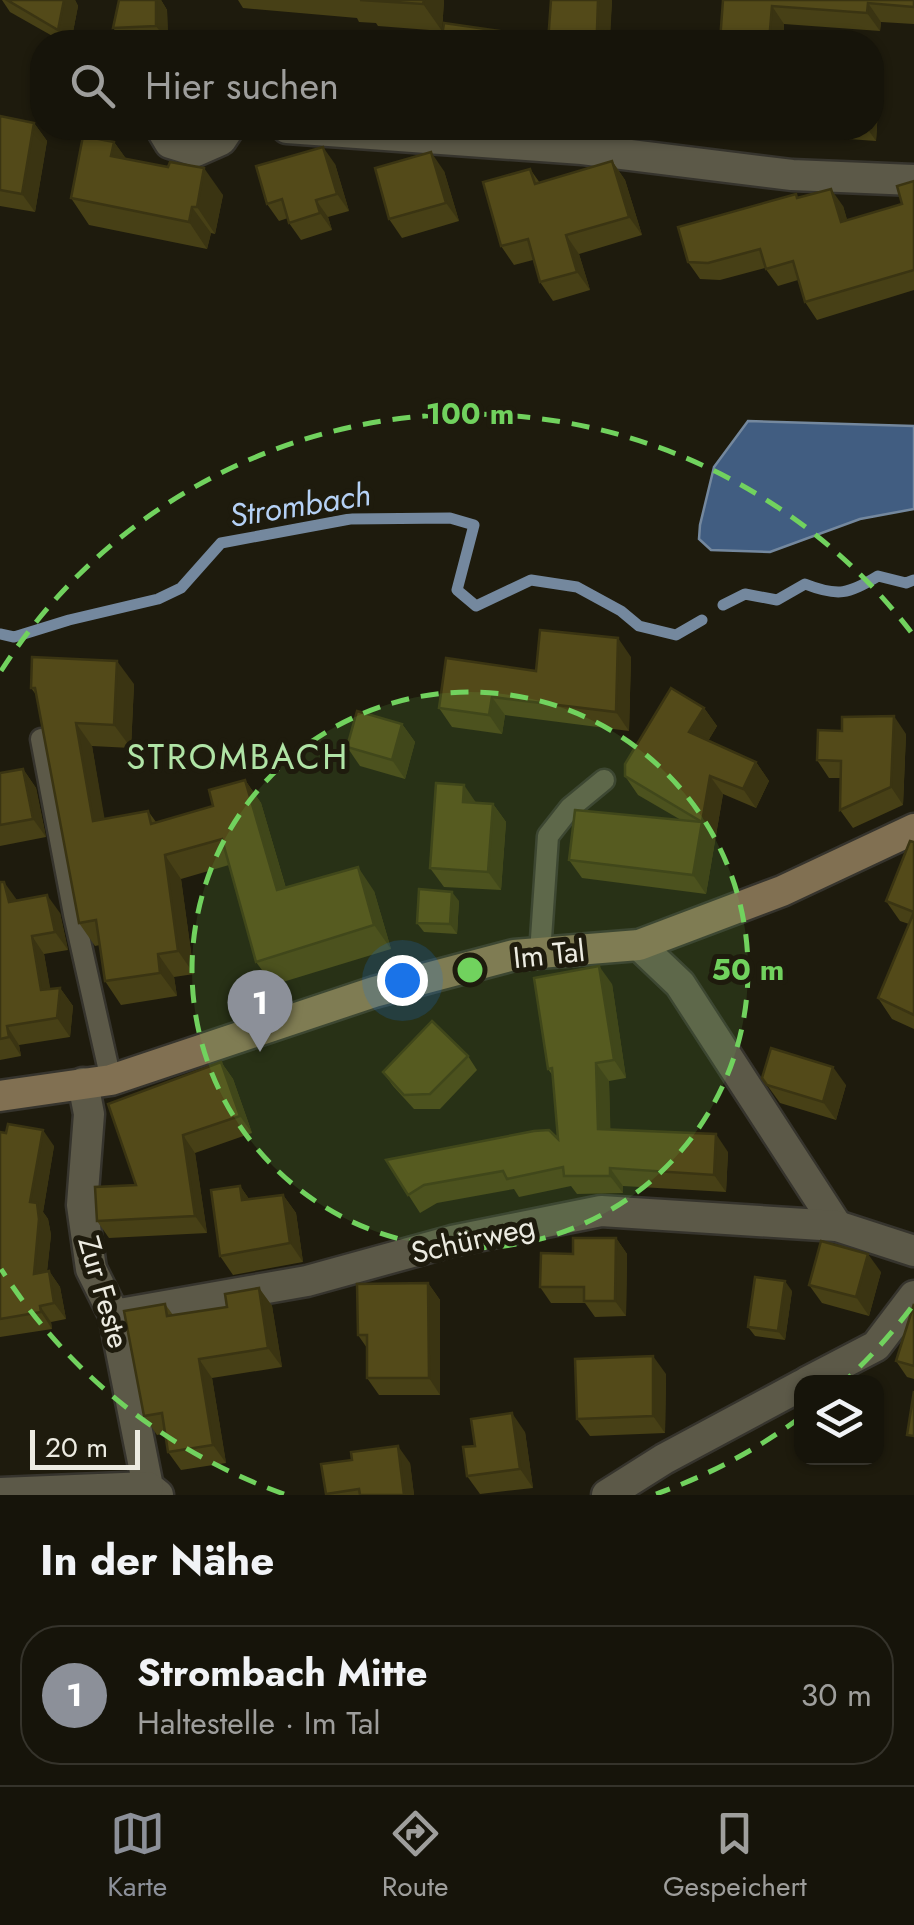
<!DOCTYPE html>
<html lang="de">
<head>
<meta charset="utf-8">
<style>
	body { margin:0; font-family:Jost,sans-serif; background:#1f1d13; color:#f1f3f6 }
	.controls { position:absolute; right:30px; bottom:30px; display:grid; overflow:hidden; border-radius:20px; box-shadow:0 2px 8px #0004 }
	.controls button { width:90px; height:90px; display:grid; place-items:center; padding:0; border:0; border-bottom:2px solid #35332b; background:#16140a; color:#f1f3f6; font:50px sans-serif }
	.scale { position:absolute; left:30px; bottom:25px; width:110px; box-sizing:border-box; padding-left:10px; border:5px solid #ecebe1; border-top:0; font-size:28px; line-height:35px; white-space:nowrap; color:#ecebe1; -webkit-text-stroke:8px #1e1b0d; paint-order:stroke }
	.you { position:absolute; left:402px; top:980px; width:35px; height:35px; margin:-25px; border:8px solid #fff; border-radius:50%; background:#1a73e8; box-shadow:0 0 0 15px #1a73e833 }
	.badge { display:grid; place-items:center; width:65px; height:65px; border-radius:50%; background:#8c9099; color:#fff; font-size:32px; font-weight:700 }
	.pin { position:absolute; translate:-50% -82px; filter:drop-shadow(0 2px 5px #0008) }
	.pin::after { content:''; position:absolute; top:52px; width:35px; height:30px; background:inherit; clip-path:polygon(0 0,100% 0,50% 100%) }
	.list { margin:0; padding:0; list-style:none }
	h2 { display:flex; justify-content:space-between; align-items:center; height:130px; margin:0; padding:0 40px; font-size:42px }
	h2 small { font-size:32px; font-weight:400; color:#9e9e9c }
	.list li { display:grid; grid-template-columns:65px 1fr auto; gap:30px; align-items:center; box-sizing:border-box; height:140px; margin:0 20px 20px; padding:0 20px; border:2px solid #35332b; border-radius:40px }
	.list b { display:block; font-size:38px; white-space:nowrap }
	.list p { margin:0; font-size:32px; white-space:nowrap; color:#9e9e9c }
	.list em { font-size:32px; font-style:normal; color:#9e9e9c }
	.icon { flex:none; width:55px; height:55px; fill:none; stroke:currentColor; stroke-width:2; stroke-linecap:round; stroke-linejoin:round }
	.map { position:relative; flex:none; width:914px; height:1495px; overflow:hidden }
	.search { position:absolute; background:#16140a; box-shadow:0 2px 8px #0004; left:30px; right:30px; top:30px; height:110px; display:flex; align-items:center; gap:25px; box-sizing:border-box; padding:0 35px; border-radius:40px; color:#9e9e9c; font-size:38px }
	.sheet { height:290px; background:#16140a }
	nav { display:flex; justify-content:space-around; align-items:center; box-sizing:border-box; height:140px; border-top:2px solid #35332b; background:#16140a; font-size:28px; color:#9e9e9c }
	nav a { display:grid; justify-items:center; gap:5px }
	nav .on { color:#8c9099 }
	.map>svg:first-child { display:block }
</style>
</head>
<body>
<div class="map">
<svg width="914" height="1495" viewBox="0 0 914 1495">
	<rect width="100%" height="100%" fill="#1e1b0d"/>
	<polygon fill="#415d81" stroke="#74889e" stroke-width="2.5" points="748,421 914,426 914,509 860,519 770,552 711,550 699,539 700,525 714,467"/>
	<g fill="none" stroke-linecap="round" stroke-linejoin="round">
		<g stroke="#74889e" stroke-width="11">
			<path d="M723,605L745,594L777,600L805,584C838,597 849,594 878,576L906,583L914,580"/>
			<polyline points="0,634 14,637 69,620 158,599 181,588 221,543 350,519 450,518 474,525 457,590 476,606 531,580 577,587 621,611 639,626 676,635 702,620"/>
		</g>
		<defs>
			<g id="lane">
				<polyline points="41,739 74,914 111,1080"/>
				<polyline points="540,953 548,836 570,808 604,780"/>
			</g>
			<g id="street">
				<polyline points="161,128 170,143 196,151 221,140 229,128"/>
				<polyline points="287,128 582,149 792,175 914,180"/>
				<polyline points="639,945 680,984 837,1226"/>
				<polyline points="83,1083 89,1114 82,1205 91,1269 114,1315 148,1487 158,1495"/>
				<polyline points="114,1315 307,1281 452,1241 601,1211 837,1226 914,1251"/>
				<polyline points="807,1382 876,1346 914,1296"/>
				<polyline points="0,1493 148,1487"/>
				<polyline points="607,1495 664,1459 802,1385"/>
			</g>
			<polyline id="secondary" points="0,1096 111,1080 374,992 514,955 639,945 782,891 914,829"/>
		</defs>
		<use href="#lane" stroke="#36342d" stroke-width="25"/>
		<use href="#street" stroke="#36342d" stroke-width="35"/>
		<use href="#secondary" stroke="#36342d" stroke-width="35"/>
		<use href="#lane" stroke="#5c5948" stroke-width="20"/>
		<use href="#street" stroke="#5c5948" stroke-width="30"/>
		<use href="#secondary" stroke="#817052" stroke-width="30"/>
	</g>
	<g fill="#474016">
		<polygon points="2,0 75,0 78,6 71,42 63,42 10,12"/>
		<polygon points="119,0 161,0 167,10 168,42 124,42 113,28"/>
		<polygon points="238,0 444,0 442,31 378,26 376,23 359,22 357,18 243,8"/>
		<polygon points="551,0 612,0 610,31 720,41 723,0 914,0 914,24 881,22 880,31 784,24 783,42 548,42"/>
		<polygon points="872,83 879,94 876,141 821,137 814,128 872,128"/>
		<polygon points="0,116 34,123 47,141 35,212 0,206"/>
		<polygon points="114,142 126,159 223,195 215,234 211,233 207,249 89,225 71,198"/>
		<polygon points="612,161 625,180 642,235 579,254 590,290 553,301 540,282 533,260 514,265 501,246 530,169 540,183"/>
		<polygon points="335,164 349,211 328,217 332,230 301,240 289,223 288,218 279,221 267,204"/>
		<polygon points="444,171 459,221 402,238 389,219"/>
		<polygon points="914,181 914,290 817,320 805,302 798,280 778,286 765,268 720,280 700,279 688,262 799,198 843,206 847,220 902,204"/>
		<polygon points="631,657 629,731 505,715 502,734 452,727 439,708 536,671"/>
		<polygon points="134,684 131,748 92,746 104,819 148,811 156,822 213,806 245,780 261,803 286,888 374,891 391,949 273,985 256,962 229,865 181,879 194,974 174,977 177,996 121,1005 105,981 100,945 95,946 79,923 37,696 31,688"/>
		<polygon points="704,708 717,726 708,741 756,762 769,781 756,808 723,794 706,894 582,878 569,860 681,820 638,795 625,776"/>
		<polygon points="402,724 415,742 405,779 360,766 347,747"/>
		<polygon points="906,734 903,805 853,828 840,810 841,778 829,778 817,760"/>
		<polygon points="23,769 36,788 46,837 0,846 0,773"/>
		<polygon points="493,804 506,822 501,890 444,887 430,868"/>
		<polygon points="914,842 914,1029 892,1019 878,998 909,924 900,921 886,901"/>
		<polygon points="0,882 17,901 60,913 68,950 44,954 50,989 60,988 73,1006 70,1037 19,1045 21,1056 0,1060"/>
		<polygon points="459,901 457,934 424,932 417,923"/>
		<polygon points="612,984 626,1078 609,1081 610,1130 728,1152 726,1192 623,1186 623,1193 577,1194 571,1186 519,1197 514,1189 437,1203 420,1213 386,1160 558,1139 553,1076 548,1069"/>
		<polygon points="468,1056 477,1070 440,1109 414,1109 393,1086 383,1072"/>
		<polygon points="221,1062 233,1079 252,1133 195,1153 207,1233 109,1238 97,1221 136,1185"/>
		<polygon points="767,1085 846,1085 836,1120 780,1103"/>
		<polygon points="0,1132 54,1146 43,1212 48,1219 51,1235 47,1271 49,1271 60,1287 66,1319 51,1322 52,1329 0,1337"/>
		<polygon points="240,1186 249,1199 283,1195 296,1213 303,1262 233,1275 220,1256"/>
		<polygon points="616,1238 627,1254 626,1316 595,1317 585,1303 551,1303 540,1287 573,1254"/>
		<polygon points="881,1272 869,1316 822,1303 809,1285"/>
		<polygon points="428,1283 440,1300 440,1395 379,1395 367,1378 367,1348 358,1335"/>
		<polygon points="259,1288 272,1306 282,1367 212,1378 226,1463 181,1470 168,1452 165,1433 157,1435 144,1416 165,1304 173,1315 227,1307"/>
		<polygon points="792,1291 785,1340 755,1336 748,1327"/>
		<polygon points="914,1304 914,1379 907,1377 896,1361"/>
		<polygon points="666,1374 665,1433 590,1436 577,1419"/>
		<polygon points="525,1432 533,1488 480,1494 467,1476 475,1446"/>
		<polygon points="410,1463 414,1495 326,1495 326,1494"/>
	</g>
	<g fill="#3a3412">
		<polygon points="64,0 75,0 78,6 71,42 67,42 58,30"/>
		<polygon points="156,0 161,0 167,10 168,42 156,26"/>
		<polygon points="424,0 444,0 442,31 423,4"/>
		<polygon points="598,0 612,0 610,42 597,30"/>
		<polygon points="868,3 881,22 880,31 867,13"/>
		<polygon points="772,6 784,24 783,42 769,42"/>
		<polygon points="872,83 879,94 876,141 867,128 872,128"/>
		<polygon points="34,123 47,141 35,212 22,194"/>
		<polygon points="114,142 133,168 111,156"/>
		<polygon points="323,147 335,164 349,211 337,194"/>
		<polygon points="431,152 444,171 459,221 446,203"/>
		<polygon points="612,161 625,180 642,235 629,217"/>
		<polygon points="204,168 223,195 215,234 197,207"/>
		<polygon points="831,189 843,206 853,239 841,222"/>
		<polygon points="316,200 328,217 332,230 320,213"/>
		<polygon points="192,207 211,233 207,249 189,222"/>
		<polygon points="566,235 579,254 590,290 577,272"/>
		<polygon points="618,638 631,657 629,731 616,712"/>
		<polygon points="117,661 134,684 131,748 114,725"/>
		<polygon points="492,697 505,715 502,734 489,715"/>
		<polygon points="704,708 717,726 702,751 689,732"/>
		<polygon points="894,716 906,734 903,805 891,787"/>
		<polygon points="76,723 92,746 109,844 93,821"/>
		<polygon points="402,724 415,742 405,779 392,760"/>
		<polygon points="756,762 769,781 756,808 743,789"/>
		<polygon points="23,769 36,788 46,837 33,819"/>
		<polygon points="710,776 723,794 715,841 702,822"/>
		<polygon points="245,780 261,803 293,913 277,890"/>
		<polygon points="464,785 477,804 463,802"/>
		<polygon points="493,804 506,822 501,890 488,872"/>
		<polygon points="702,822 715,841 706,894 693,875"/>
		<polygon points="165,855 181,879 194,974 178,951"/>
		<polygon points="358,867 374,891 391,949 374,925"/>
		<polygon points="4,882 17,900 22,921 9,902"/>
		<polygon points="452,892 459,901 457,934 450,924"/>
		<polygon points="47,895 60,913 68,950 55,932"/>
		<polygon points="32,936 44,954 54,1009 41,990"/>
		<polygon points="158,954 174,977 177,996 160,973"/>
		<polygon points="599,966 612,984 626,1078 614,1060"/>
		<polygon points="60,988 73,1006 70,1037 57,1018"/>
		<polygon points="7,1026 19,1045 21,1056 9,1037"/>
		<polygon points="221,1062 233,1079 252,1133 240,1116"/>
		<polygon points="596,1063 609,1081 611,1147 598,1129"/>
		<polygon points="833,1067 846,1085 836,1120 823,1102"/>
		<polygon points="43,1130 54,1146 43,1212 48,1219 51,1235 45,1290 34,1274 30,1202"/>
		<polygon points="716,1134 728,1152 726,1192 714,1175"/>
		<polygon points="183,1135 195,1153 207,1233 195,1216"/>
		<polygon points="610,1168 623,1186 623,1193 610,1176"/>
		<polygon points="240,1186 253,1205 242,1200"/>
		<polygon points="283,1195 296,1213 303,1262 290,1243"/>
		<polygon points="616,1238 627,1254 626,1316 615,1301"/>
		<polygon points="868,1254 881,1272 869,1316 856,1297"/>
		<polygon points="49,1271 60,1287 66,1319 54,1303"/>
		<polygon points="785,1281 792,1291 785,1340 778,1331"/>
		<polygon points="428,1283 440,1300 440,1395 429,1378"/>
		<polygon points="259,1288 272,1306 282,1367 268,1348"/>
		<polygon points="40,1306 51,1322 52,1329 41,1312"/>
		<polygon points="653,1356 666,1374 665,1433 653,1416"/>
		<polygon points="199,1359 212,1378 226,1463 213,1445"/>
		<polygon points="512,1413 525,1432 533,1488 520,1469"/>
		<polygon points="398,1446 410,1463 414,1495 404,1495"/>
	</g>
	<g fill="#534a19" stroke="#3a3412" stroke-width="2.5">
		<polygon points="7,0 64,0 58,30"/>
		<polygon points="119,0 156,0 156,26 113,28"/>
		<polygon points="360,0 424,0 423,4"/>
		<polygon points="551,0 598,0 597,30 720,41 723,0 914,0 914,7 868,3 867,13 772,6 769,42 548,42"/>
		<polygon points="444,23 527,35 526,42 441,42"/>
		<polygon points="0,116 34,123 22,194 0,190"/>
		<polygon points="83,136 114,142 111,156 168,167 170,162 204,168 197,207 192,207 189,222 71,198"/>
		<polygon points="323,147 337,194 316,200 320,213 289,223 282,199 267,204 256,166"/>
		<polygon points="431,152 446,203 389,219 375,168"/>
		<polygon points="612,161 629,217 566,235 577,272 540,282 528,239 501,246 483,182 530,169 535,184"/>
		<polygon points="914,181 914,270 805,302 793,261 766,269 760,249 708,263 688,262 678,227 796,194 797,198 831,189 841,222 902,204 897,186"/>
		<polygon points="540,630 618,638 616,712 492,697 489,715 439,708 446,658 536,671"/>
		<polygon points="32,657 117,661 114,725 76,723 93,821 148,811 151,824 213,806 209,790 245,780 277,890 358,867 374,925 256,962 222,839 165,855 178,951 158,954 160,973 105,981 96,920 79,923 35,688 31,688"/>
		<polygon points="671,688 704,708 689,732 756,762 743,789 710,776 702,822 625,776 625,764"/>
		<polygon points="357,711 402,724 392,760 347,747"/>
		<polygon points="894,716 891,787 840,810 841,761 817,760 818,730 842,731 842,717"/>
		<polygon points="23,769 33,819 0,825 0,773"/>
		<polygon points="436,783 464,785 463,802 493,804 488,872 430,868"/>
		<polygon points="575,810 702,822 693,875 569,860"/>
		<polygon points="910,841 914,842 914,1015 878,998 914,912 886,901"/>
		<polygon points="0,882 4,882 9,902 47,895 55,932 32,936 41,990 60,988 57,1018 7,1026 9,1037 0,1039"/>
		<polygon points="419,889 452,892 450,924 417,923"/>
		<polygon points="599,966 614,1060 596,1063 598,1129 716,1134 714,1175 610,1168 610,1176 564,1176 563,1167 507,1179 503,1171 424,1185 408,1195 386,1160 534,1131 549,1130 558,1139 552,1068 548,1069 534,978"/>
		<polygon points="432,1021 468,1056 430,1094 404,1095 383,1072"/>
		<polygon points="771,1048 833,1067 823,1102 767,1085 762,1078"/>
		<polygon points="221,1062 240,1116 183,1135 195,1216 97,1221 95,1187 136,1185 108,1104"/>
		<polygon points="8,1124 43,1130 30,1202 37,1203 39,1219 34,1274 49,1271 54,1303 40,1306 41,1312 0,1319 0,1132 6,1133"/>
		<polygon points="240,1186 242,1200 283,1195 290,1243 220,1256 211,1190"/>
		<polygon points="573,1238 616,1238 615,1301 584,1301 584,1287 540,1287 541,1253 573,1254"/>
		<polygon points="821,1241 868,1254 856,1297 809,1285"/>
		<polygon points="755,1277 785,1281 778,1331 748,1327"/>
		<polygon points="428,1283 429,1378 367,1378 367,1335 358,1335 357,1284"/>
		<polygon points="259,1288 268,1348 199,1359 213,1445 168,1452 162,1413 144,1416 124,1311 165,1304 167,1316 227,1307 225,1294"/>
		<polygon points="914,1304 914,1366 896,1361"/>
		<polygon points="653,1356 653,1416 577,1419 575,1359"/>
		<polygon points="914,1391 914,1436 907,1435"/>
		<polygon points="512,1413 520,1469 467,1476 463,1447 475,1446 471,1419"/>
		<polygon points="398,1446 404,1495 360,1495 359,1489 326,1494 321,1464 352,1460 351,1452"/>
	</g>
	<circle cx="470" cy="970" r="278" fill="#71d25e" fill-opacity=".12"/>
	<g fill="none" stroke="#71d25e" stroke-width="5" stroke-dasharray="18 12">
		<circle cx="470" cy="970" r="278"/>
		<path d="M911 1308A556 556 0 0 1 846 1380M801 1417A556 556 0 0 1 656 1494M284 1494A556 556 0 0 1 1 1269M1 671A556 556 0 0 1 911 632"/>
	</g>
	<g text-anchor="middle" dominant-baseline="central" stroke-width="10" stroke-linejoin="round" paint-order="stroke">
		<g font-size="30" fill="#ecebe1" stroke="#1e1b0d">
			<text transform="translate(549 954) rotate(-6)">Im Tal</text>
			<text transform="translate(473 1239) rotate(-13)">Schürweg</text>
			<text transform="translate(104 1292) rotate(74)">Zur Feste</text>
		</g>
		<g font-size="32" font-style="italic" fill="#b5d1f5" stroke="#1e1b0d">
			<text transform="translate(300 505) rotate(-9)">Strombach</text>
		</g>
		<g font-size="35" letter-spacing="2.5" fill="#b0e4a6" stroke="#1e1b0d">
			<text x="238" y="757">STROMBACH</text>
		</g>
	</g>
	<circle cx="470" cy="970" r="15" fill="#71d25e" stroke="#1e1b0d" stroke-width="5"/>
	<g font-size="30" text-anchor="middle" font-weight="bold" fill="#71d25e" stroke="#1e1b0d" stroke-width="10" stroke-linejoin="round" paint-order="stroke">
		<text x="470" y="424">100 m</text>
		<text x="748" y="980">50 m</text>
	</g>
</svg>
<div class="controls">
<button><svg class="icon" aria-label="layers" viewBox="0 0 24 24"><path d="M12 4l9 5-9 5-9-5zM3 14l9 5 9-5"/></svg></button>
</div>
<div class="scale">20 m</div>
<div class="you"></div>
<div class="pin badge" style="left:260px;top:1052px">1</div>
<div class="search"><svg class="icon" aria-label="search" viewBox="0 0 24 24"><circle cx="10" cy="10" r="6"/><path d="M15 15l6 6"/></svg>Hier suchen</div>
</div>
<section class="sheet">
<h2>In der Nähe<small></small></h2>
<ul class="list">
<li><span class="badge">1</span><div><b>Strombach Mitte</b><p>Haltestelle · Im Tal</p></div><em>30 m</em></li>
</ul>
</section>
<nav>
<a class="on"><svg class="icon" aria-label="map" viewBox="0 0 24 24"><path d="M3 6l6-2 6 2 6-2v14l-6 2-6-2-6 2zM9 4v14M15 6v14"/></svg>Karte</a>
<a><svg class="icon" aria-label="directions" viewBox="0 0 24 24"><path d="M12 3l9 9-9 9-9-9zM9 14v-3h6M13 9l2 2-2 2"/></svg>Route</a>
<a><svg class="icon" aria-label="saved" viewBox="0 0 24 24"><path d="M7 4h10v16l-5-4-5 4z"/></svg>Gespeichert</a>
</nav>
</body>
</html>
